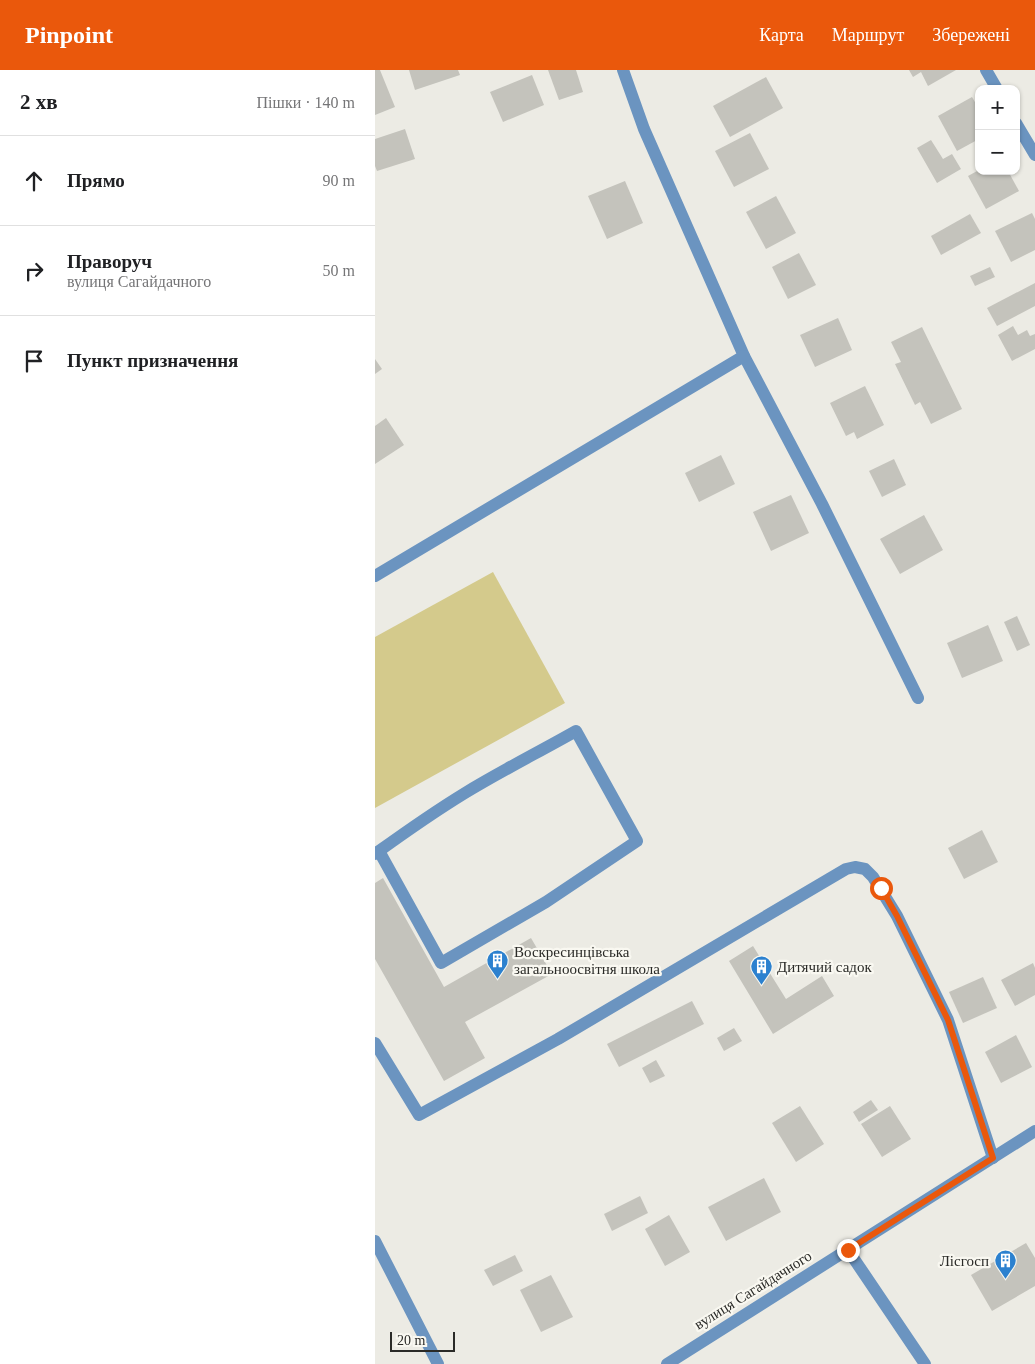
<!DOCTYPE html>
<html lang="uk">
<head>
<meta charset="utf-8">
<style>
	body { margin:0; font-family:Georgia,serif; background:#f6f6f6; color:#202124 }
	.controls { position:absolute; right:15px; top:15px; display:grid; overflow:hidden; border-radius:10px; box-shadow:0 1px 4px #0004 }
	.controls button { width:45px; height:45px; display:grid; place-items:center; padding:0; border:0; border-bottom:1px solid #e0e0e0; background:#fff; color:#202124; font:25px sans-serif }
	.scale { position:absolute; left:15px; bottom:12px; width:65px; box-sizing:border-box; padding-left:5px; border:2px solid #2a2a27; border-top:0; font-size:14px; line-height:18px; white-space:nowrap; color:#2a2a27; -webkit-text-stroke:4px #f9f8f1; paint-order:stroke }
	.stop { position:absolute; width:15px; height:15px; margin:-11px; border:4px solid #ea580c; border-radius:50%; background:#fff }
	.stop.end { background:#ea580c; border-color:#fff; box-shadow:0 1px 5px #0008 }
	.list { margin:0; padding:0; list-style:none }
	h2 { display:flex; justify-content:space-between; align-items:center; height:65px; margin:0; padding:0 20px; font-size:21px }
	h2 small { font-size:16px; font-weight:400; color:#757577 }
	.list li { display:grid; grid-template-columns:32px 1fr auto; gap:15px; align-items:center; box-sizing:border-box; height:90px; padding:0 20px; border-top:1px solid #e0e0e0 }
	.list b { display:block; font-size:19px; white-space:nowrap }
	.list p { margin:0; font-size:16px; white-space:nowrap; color:#757577 }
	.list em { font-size:16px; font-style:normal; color:#757577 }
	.icon { flex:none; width:28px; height:28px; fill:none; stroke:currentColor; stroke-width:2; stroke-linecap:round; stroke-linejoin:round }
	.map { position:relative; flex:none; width:660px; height:1294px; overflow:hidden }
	header { display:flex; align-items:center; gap:30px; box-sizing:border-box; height:70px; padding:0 25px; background:#ea580c; color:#fff }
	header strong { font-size:24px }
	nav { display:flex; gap:28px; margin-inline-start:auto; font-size:18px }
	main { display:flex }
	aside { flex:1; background:#fff }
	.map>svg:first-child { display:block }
</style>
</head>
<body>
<header>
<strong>Pinpoint</strong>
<nav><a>Карта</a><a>Маршрут</a><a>Збережені</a></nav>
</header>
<main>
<aside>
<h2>2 хв<small>Пішки · 140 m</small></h2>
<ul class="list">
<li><svg class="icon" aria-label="ahead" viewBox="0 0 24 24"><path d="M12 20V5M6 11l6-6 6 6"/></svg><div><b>Прямо</b></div><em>90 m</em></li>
<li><svg class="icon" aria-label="right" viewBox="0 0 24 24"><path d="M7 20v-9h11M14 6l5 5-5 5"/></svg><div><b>Праворуч</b><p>вулиця Сагайдачного</p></div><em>50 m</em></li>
<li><svg class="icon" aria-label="arrive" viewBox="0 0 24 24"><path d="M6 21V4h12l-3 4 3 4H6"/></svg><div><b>Пункт призначення</b></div></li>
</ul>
</aside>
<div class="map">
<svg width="660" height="1294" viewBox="0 0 660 1294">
	<rect width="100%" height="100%" fill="#ecebe4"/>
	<polygon fill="#d4ca8c" points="118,502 190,633 0,738 0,567"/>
	<g fill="#c4c3bc">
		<polygon points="0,0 5,0 20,37 0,45"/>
		<polygon points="34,0 83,0 85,5 40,20"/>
		<polygon points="173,0 201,0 208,22 184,30"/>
		<polygon points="534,0 581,0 553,16 546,2 538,7"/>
		<polygon points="157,5 169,35 128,52 115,22"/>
		<polygon points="391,7 408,38 355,67 338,36"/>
		<polygon points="597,27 604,39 604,69 582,81 563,46"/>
		<polygon points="30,59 40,89 2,101 0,96 0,69"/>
		<polygon points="375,63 394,99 359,117 340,81"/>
		<polygon points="556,70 568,89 577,84 586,99 562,113 542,78"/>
		<polygon points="604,100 633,101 644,121 611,139 593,106"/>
		<polygon points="250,111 268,153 232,169 213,126"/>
		<polygon points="401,126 421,163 391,179 371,142"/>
		<polygon points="657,143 660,149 660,180 636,192 620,161"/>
		<polygon points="595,144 606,163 566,185 556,166"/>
		<polygon points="424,183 441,215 413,229 397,197"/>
		<polygon points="615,197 620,207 600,216 595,206"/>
		<polygon points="660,213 660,236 622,256 612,238"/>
		<polygon points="463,248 477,280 440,297 425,265"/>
		<polygon points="638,256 643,265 652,260 655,266 660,264 660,279 637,291 623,265"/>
		<polygon points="547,257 587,339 556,354 545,332 540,335 520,294 526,292 516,272"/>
		<polygon points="0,289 7,299 0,304"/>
		<polygon points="490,316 509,355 482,369 479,362 471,366 455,333"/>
		<polygon points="11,348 29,375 0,394 0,356"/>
		<polygon points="346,385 360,414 324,432 310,403"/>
		<polygon points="519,389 531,415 507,427 494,401"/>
		<polygon points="416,425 434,463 396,481 378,442"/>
		<polygon points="549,445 568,480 525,504 505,469"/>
		<polygon points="642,546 655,575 642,581 629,552"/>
		<polygon points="613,555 628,591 587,608 572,573"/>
		<polygon points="607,760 623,792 589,809 573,778"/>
		<polygon points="8,808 69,917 156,868 177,904 90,952 110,988 69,1011 0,889 0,813"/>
		<polygon points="378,876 411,929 447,906 459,926 398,964 354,891"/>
		<polygon points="658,893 660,898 660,925 640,936 626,910"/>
		<polygon points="608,907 622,938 588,953 574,922"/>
		<polygon points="317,931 329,954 244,997 232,974"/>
		<polygon points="359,958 367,971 349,981 342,968"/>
		<polygon points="641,965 657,997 626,1013 610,982"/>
		<polygon points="281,990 290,1006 275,1013 267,998"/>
		<polygon points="496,1030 503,1040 484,1052 478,1042"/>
		<polygon points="425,1036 449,1074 421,1092 397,1053"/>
		<polygon points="515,1036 536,1069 507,1087 486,1054"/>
		<polygon points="389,1108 406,1142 351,1171 333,1137"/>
		<polygon points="265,1126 273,1143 237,1161 229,1144"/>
		<polygon points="294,1145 315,1182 290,1196 270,1159"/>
		<polygon points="651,1173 660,1188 660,1216 617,1241 596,1205"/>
		<polygon points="140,1185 148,1201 118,1216 109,1200"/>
		<polygon points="176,1205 198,1247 166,1262 145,1220"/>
	</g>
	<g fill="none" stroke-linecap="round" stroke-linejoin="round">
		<g stroke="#6b94c0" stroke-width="12">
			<polyline points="248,0 269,59 369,286 447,434 543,628"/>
			<polyline points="611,0 622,19"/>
			<polyline points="641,53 660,85"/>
			<polyline points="0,506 369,286"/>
			<path d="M0,784C29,763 59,742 90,723C126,701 164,682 201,661L262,771L171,832L66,893L4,781"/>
			<polyline points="0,973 44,1045 183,969 471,799 480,797 490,799 498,807 522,846 573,950 618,1088"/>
			<polyline points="0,1171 63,1294"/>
			<polyline points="473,1180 550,1294"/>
			<polyline points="292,1294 660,1061"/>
		</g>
	</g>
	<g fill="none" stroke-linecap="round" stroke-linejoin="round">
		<polyline stroke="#ea580c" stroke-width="6" points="473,1180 618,1088 573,950 522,846 506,818"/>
	</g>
	<defs>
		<symbol id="building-pin" viewBox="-11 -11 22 30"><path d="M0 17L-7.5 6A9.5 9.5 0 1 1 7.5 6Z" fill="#2c81cf" stroke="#f9f8f1"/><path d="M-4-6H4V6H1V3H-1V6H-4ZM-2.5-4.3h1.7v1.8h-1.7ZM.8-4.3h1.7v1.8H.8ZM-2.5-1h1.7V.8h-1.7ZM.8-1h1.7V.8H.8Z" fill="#fff"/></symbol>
	</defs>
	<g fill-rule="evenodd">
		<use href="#building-pin" x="110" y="878" width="25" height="34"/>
		<use href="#building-pin" x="374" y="884" width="25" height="34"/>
		<use href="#building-pin" x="618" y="1178" width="25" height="34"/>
	</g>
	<g text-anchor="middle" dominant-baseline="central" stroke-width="4.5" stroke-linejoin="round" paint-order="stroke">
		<g font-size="15" fill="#2a2a27" stroke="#f9f8f1" text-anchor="start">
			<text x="139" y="882">Воскресинцівська<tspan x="139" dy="17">загальноосвітня школа</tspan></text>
			<text x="402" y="897">Дитячий садок</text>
			<text x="614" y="1191" text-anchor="end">Лісгосп</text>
		</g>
		<g font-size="15" fill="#2a2a27" stroke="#f9f8f1">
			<text transform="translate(378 1220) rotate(-32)">вулиця Сагайдачного</text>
		</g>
	</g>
</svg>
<div class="controls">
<button>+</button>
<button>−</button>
</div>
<div class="scale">20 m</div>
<div class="stop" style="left:506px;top:818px"></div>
<div class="stop end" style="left:473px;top:1180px"></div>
</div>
</main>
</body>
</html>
